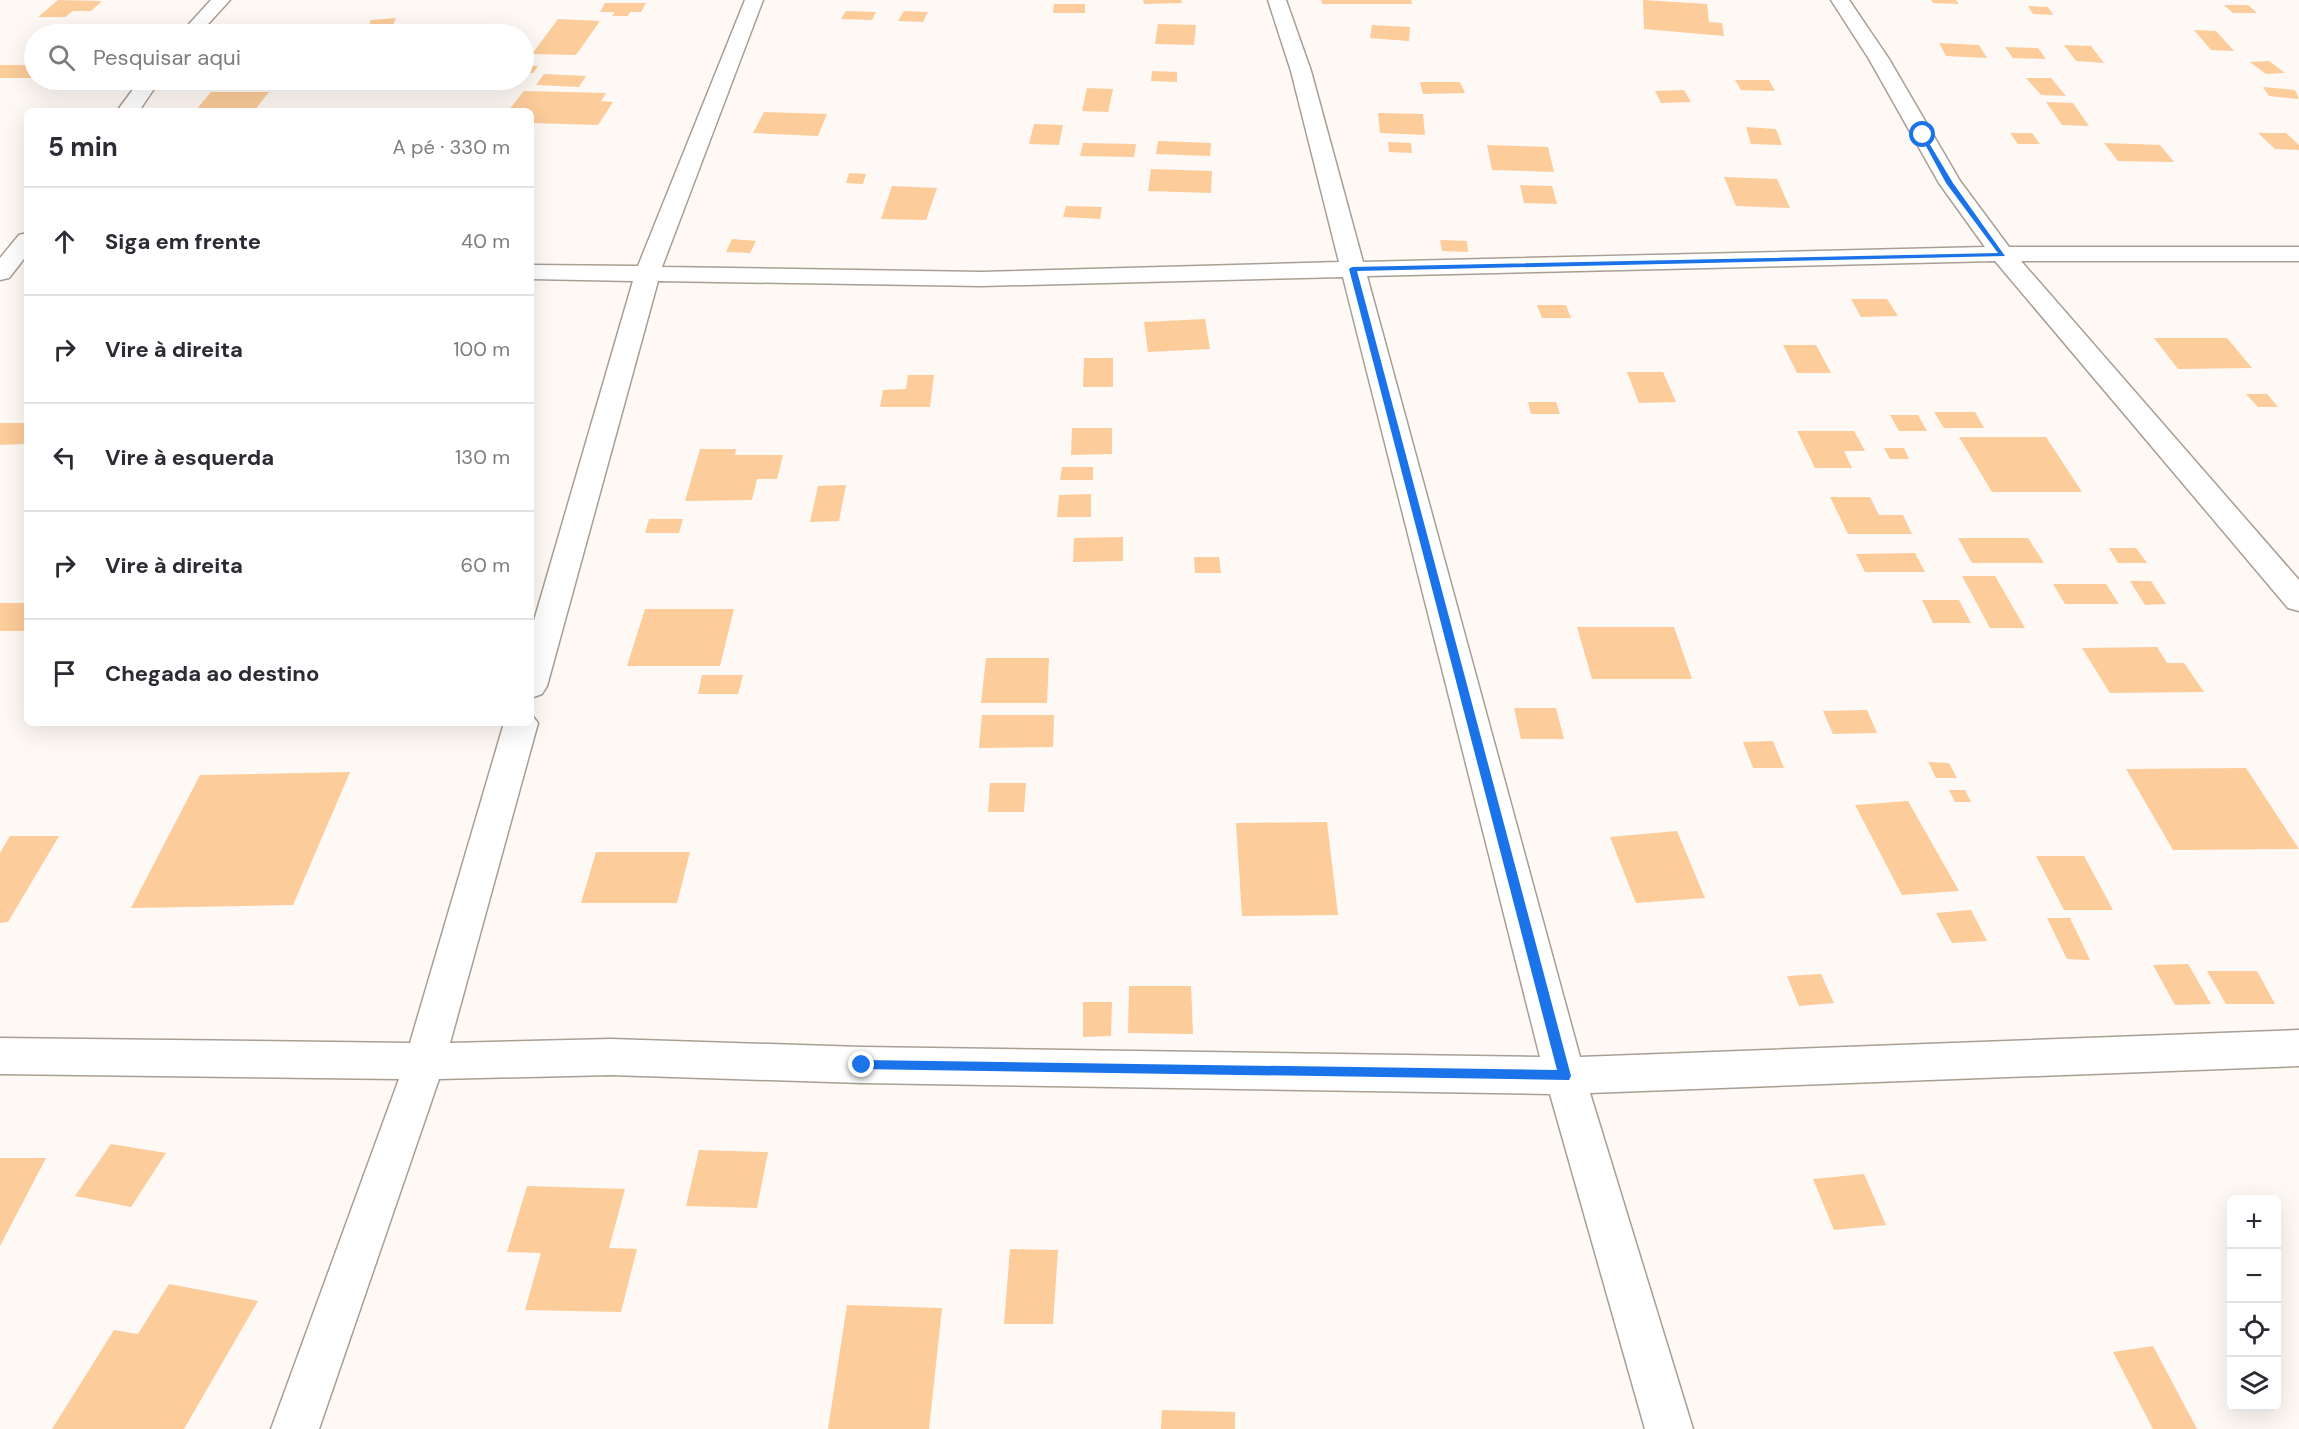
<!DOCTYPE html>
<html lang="pt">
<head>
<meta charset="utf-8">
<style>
	body { margin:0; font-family:"DM Sans",sans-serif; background:#f7f7f7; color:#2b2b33 }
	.controls { position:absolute; right:18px; bottom:18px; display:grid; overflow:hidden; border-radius:9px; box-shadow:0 6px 24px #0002 }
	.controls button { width:54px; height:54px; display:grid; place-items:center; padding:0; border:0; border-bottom:2px solid #e1e1e2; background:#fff; color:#2b2b33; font:30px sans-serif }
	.stop { position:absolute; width:18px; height:18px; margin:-14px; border:4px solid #1a73e8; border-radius:50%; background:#fff }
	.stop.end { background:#1a73e8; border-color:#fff; box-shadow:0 2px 6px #0008 }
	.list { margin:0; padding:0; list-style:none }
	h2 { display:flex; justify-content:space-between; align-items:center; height:78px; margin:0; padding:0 24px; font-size:26px }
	h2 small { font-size:20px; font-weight:400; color:#7c7c81 }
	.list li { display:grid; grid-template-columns:39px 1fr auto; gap:18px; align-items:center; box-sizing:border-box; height:108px; padding:0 24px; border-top:2px solid #e1e1e2 }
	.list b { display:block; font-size:22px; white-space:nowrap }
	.list em { font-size:20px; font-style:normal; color:#7c7c81 }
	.icon { flex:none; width:33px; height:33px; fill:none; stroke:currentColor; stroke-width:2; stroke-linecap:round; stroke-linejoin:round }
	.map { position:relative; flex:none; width:2299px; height:1429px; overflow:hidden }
	.search { position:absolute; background:#fff; box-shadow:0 6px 24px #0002; left:24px; top:24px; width:510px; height:66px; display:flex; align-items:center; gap:15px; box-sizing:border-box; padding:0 21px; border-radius:33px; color:#7c7c81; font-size:22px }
	.panel { position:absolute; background:#fff; box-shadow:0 6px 24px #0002; left:24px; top:108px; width:510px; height:618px; border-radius:9px }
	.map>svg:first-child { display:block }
</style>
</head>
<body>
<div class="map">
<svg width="2299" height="1429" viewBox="0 0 2299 1429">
	<rect width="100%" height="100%" fill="#fef9f4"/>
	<g fill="#fccc9a">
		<polygon points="58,0 102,1 91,11 73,11 65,17 38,17"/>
		<polygon points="1143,0 1181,0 1182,3 1144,4"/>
		<polygon points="1321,0 1411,0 1412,4 1322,4"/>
		<polygon points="1643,0 1707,4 1709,22 1722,23 1724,36 1644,29"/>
		<polygon points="1931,0 1956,0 1959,4 1933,3"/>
		<polygon points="605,3 646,3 641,12 630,12 628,16 612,16 615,12 600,12"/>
		<polygon points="1054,4 1085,4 1085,13 1053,13"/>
		<polygon points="2224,5 2248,5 2257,13 2233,13"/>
		<polygon points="2028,6 2048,7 2053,15 2033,14"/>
		<polygon points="846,11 876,12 872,20 841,19"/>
		<polygon points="904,11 928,12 923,22 898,21"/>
		<polygon points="396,18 389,34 365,34 371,20"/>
		<polygon points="558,19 600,21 576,55 532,54"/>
		<polygon points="1158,24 1196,25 1194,45 1155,44"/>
		<polygon points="1372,25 1410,27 1409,41 1370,38"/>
		<polygon points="2194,30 2216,31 2234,51 2211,50"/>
		<polygon points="1939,43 1979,45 1987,58 1946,56"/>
		<polygon points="2064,45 2091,46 2104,63 2076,61"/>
		<polygon points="2005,47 2038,48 2046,59 2013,58"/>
		<polygon points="2269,61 2285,73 2266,74 2250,62"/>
		<polygon points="0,65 34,65 34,75 31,78 0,78"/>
		<polygon points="524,66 538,66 533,73 524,73"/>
		<polygon points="1152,71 1177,72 1177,82 1151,81"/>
		<polygon points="544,74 586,76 579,87 536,85"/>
		<polygon points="2026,78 2051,78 2066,96 2041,95"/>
		<polygon points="399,80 418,80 411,88 392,88"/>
		<polygon points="441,80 470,80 464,88 435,87"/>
		<polygon points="1735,80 1769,80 1775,91 1741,90"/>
		<polygon points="1420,82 1460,82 1465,93 1423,94"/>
		<polygon points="2263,87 2295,90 2299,99 2269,96"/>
		<polygon points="1087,88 1113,89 1108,112 1082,111"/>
		<polygon points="1684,90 1691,102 1661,103 1655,91"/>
		<polygon points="524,91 606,93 601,101 613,102 598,125 531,123 531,111 508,111"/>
		<polygon points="211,92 269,92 254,111 195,111"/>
		<polygon points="2046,102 2073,103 2089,126 2062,125"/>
		<polygon points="764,112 827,114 818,136 753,133"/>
		<polygon points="1378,113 1423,114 1425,135 1380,133"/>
		<polygon points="1034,124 1063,125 1059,145 1029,144"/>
		<polygon points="1746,127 1776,129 1782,145 1751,144"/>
		<polygon points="2010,133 2032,133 2040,144 2018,144"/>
		<polygon points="2258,133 2286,133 2299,145 2299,150 2275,149"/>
		<polygon points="1158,141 1211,143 1210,156 1156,154"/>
		<polygon points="1388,142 1411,143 1412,153 1389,152"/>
		<polygon points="1083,143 1136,144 1134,157 1080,156"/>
		<polygon points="2104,143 2160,145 2174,162 2118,161"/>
		<polygon points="1487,145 1548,147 1554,172 1492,170"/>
		<polygon points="1151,169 1212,171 1211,193 1148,191"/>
		<polygon points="849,173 866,174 863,184 846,183"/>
		<polygon points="1724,177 1777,179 1790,208 1736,206"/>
		<polygon points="1520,185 1552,186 1557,204 1524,203"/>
		<polygon points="892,186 937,188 926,220 881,219"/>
		<polygon points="1066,206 1102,207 1100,219 1063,217"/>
		<polygon points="732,239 756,241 750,253 726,252"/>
		<polygon points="1440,240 1467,241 1468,252 1442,251"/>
		<polygon points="1851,299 1887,299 1898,316 1861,317"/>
		<polygon points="1537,305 1566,305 1571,318 1542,318"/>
		<polygon points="1205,319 1210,349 1148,352 1144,322"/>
		<polygon points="2154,338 2227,338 2252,368 2178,369"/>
		<polygon points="1783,345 1816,345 1831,373 1797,373"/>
		<polygon points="1084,358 1113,358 1113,387 1083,387"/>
		<polygon points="1627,372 1663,372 1676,402 1639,403"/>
		<polygon points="908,375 934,375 930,407 880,407 883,390 906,389"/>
		<polygon points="2246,394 2267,394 2278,407 2258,407"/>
		<polygon points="1528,402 1556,402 1560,414 1531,414"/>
		<polygon points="1934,412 1975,412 1984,428 1944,428"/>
		<polygon points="1890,415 1918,415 1927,431 1899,431"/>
		<polygon points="0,423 27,423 27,441 24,444 0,445"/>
		<polygon points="1072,428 1112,428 1112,454 1071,455"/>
		<polygon points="1797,431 1854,431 1865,451 1844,451 1852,468 1815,468"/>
		<polygon points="1959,437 2046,437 2082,492 1992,492"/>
		<polygon points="1884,448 1904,448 1909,459 1890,459"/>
		<polygon points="700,449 736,449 735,455 783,455 777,479 757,479 752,500 685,501"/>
		<polygon points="1062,467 1093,467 1093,480 1060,480"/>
		<polygon points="846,485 839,521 810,522 818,486"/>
		<polygon points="1091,494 1091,517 1057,517 1059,495"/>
		<polygon points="1830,497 1870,497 1879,515 1903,515 1912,534 1848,534"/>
		<polygon points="649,519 683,519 679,533 645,533"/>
		<polygon points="1123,537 1123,561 1073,562 1074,538"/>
		<polygon points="1958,538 2028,538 2044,563 1972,563"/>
		<polygon points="2109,548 2136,548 2147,563 2118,563"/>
		<polygon points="1915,553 1925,572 1865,572 1856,554"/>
		<polygon points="1194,557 1219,557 1221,573 1195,573"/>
		<polygon points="1962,576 1995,576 2025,628 1990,628"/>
		<polygon points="2130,581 2151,581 2166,604 2145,605"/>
		<polygon points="2053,584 2106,584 2119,604 2065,604"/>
		<polygon points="1922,600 1959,600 1971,623 1933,623"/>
		<rect x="0" y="603" width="27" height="28"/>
		<polygon points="645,609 734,609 720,666 627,666"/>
		<polygon points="1577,627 1674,627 1692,679 1592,679"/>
		<polygon points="2157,647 2167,663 2184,663 2204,692 2110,693 2082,648"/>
		<polygon points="986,658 1049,658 1047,703 981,703"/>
		<polygon points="702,675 743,675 738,694 698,694"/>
		<polygon points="1514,708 1556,708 1564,739 1521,739"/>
		<polygon points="1867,710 1877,733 1833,734 1823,711"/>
		<polygon points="982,715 1054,715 1053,747 979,748"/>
		<polygon points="1773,741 1784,768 1753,768 1743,742"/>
		<polygon points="1928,762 1949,763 1957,778 1936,778"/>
		<polygon points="2246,768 2299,849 2173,850 2126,769"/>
		<polygon points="350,772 293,905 131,908 200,775"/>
		<polygon points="990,783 1026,783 1024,812 988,812"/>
		<polygon points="1949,790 1965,790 1971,802 1955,802"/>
		<polygon points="1908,801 1959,891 1902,895 1855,805"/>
		<polygon points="1327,822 1338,915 1242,916 1236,823"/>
		<polygon points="1677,831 1705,898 1636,903 1610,837"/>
		<polygon points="10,836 59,836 8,922 0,923 0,853"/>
		<polygon points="596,852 690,852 677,903 581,903"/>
		<polygon points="2036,856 2084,856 2113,910 2064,910"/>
		<polygon points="1971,910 1987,941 1952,943 1936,913"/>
		<polygon points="2047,918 2070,918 2090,960 2067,959"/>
		<polygon points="2188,964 2211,1004 2175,1005 2153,965"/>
		<polygon points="2207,971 2257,971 2275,1004 2226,1004"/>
		<polygon points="1821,974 1834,1003 1799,1006 1787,976"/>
		<polygon points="1129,986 1191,986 1193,1034 1128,1033"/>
		<polygon points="1083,1002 1112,1002 1111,1036 1083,1037"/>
		<polygon points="111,1144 166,1153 131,1207 75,1196"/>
		<polygon points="699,1150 768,1152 757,1208 686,1206"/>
		<polygon points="0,1158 46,1158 0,1246"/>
		<polygon points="1864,1174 1886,1225 1834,1230 1813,1179"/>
		<polygon points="527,1186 625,1189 609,1248 637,1249 621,1312 525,1310 541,1253 507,1252"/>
		<polygon points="1010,1249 1058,1250 1053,1324 1004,1324"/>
		<polygon points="169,1284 258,1301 184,1429 52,1429 114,1330 138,1334"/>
		<polygon points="847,1305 942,1308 929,1429 828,1429"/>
		<polygon points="2153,1346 2197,1429 2153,1429 2113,1352"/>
		<polygon points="1162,1410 1235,1412 1235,1429 1161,1429"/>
	</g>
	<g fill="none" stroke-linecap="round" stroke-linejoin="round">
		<defs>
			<g id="minor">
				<polygon points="211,0 230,0 199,34 180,34"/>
				<polygon points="745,0 763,0 662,267 982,272 1339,262 1291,71 1268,0 1286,0 1311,71 1363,262 1985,247 1939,183 1869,59 1831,0 1849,0 1889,59 1960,181 2009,247 2299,247 2299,261 2021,261 2299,580 2299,611 2288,608 1995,261 1367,276 1580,1057 2299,1030 2299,1066 1590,1093 1693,1429 1645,1429 1550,1094 862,1083 611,1075 439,1079 319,1429 271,1429 399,1079 0,1074 0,1038 410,1043 504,723 531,723 531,714 538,723 450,1043 611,1039 862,1047 1540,1057 1343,277 982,286 658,281 547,686 542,694 531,698 531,631 633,281 531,279 531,265 638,266"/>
				<polygon points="140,80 160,80 139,111 117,111"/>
				<polygon points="27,233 27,255 9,278 0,280 0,258 19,235"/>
			</g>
		</defs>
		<use href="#minor" stroke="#a99e93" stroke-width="3"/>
		<use href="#minor" fill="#fff" fill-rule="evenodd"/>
	</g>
	<polygon fill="#1a73e8" points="1923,133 1953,183 2005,256 1357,271 1571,1076 1569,1080 858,1069 858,1061 862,1060 1557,1070 1349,269 1352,267 1998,253 1946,183 1920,135"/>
</svg>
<div class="controls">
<button>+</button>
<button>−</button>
<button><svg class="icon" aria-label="locate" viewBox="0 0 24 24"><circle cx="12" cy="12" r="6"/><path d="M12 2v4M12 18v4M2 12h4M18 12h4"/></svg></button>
<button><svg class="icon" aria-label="layers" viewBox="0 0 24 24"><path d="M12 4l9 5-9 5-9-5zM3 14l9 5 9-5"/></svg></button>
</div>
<div class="stop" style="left:1923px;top:135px"></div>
<div class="stop end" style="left:862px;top:1065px"></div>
<div class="search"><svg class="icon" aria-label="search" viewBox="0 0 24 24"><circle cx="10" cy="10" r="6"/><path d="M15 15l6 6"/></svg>Pesquisar aqui</div>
<section class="panel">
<h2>5 min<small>A pé · 330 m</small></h2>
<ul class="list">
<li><svg class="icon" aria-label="ahead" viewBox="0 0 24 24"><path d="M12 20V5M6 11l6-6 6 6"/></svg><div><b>Siga em frente</b></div><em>40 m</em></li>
<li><svg class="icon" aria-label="right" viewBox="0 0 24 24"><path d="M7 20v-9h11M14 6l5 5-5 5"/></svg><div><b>Vire à direita</b></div><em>100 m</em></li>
<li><svg class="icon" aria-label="left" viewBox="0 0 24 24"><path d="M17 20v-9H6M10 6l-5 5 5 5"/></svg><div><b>Vire à esquerda</b></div><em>130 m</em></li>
<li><svg class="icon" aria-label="right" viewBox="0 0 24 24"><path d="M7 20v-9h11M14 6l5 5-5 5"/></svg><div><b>Vire à direita</b></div><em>60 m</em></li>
<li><svg class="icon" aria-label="arrive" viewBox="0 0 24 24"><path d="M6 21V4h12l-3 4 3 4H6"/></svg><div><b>Chegada ao destino</b></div></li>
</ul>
</section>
</div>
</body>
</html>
